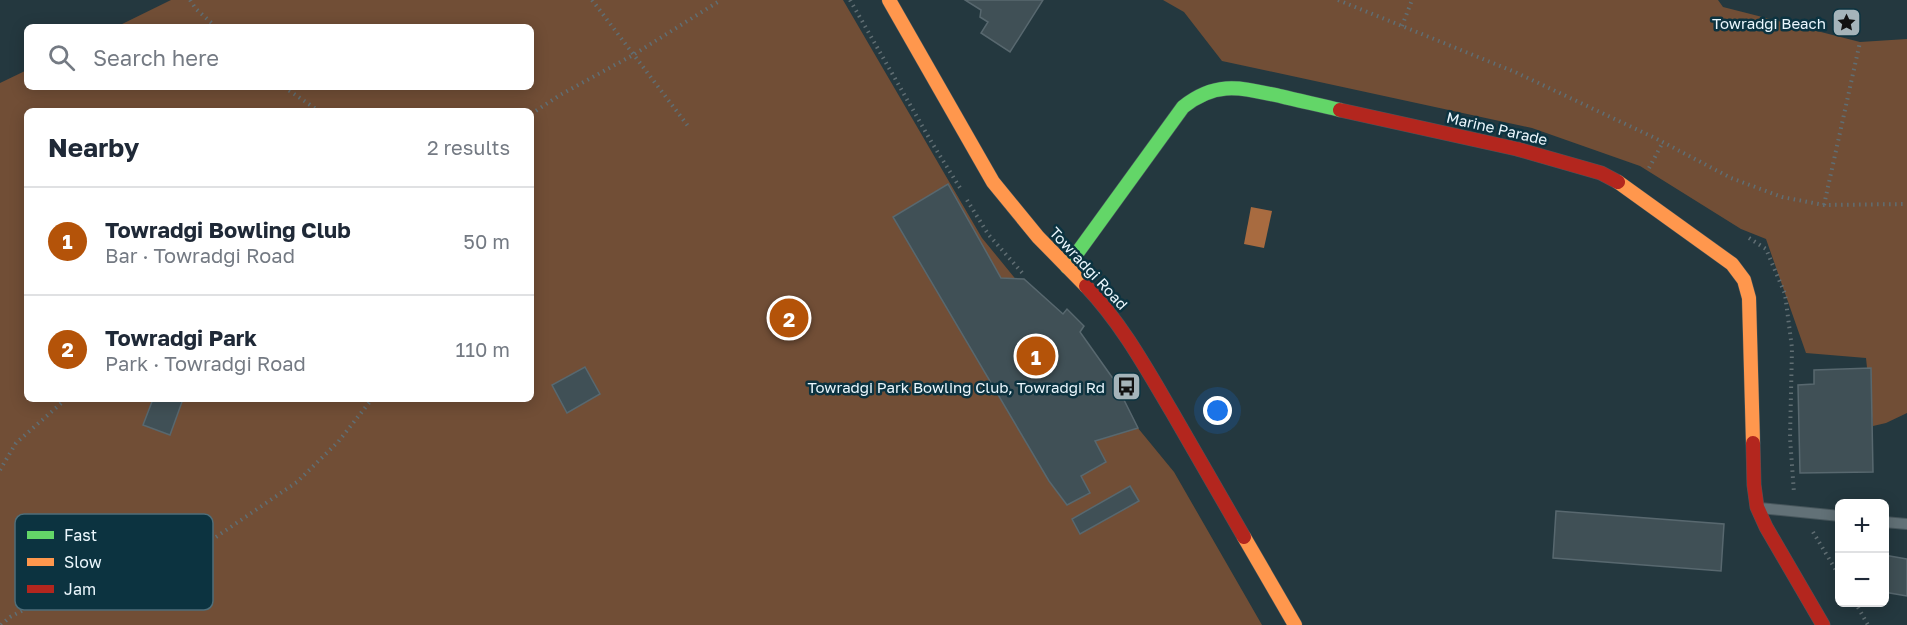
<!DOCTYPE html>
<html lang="en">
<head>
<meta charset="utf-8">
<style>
	body { margin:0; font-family:"Golos Text",sans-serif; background:#f6f6f7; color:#1f2937 }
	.controls { position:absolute; right:18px; bottom:18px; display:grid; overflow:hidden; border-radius:9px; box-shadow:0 3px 15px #0003 }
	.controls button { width:54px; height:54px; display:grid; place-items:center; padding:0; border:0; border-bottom:2px solid #e0e1e3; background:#fff; color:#1f2937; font:30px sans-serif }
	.you { position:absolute; left:1218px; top:411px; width:21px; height:21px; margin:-15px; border:4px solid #fff; border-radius:50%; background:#1a73e8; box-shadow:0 0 0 9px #1a73e833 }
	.badge { display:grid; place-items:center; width:39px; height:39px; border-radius:50%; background:#b45309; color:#fff; font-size:20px; font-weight:700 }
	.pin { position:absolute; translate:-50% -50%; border:3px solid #fff; box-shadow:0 2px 6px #0006 }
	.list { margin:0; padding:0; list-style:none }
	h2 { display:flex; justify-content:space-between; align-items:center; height:78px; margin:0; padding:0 24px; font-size:26px }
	h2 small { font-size:20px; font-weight:400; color:#747a83 }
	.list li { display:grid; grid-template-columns:39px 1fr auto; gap:18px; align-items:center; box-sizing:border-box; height:108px; padding:0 24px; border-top:2px solid #e0e1e3 }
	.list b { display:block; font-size:22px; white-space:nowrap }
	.list p { margin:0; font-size:20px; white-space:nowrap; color:#747a83 }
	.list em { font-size:20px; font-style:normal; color:#747a83 }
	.icon { flex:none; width:33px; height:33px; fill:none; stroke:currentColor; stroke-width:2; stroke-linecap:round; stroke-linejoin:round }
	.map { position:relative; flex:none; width:1907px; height:625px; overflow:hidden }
	.search { position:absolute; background:#fff; box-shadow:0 3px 15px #0003; left:24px; top:24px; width:510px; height:66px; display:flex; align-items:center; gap:15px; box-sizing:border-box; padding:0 21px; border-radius:9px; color:#747a83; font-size:22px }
	.panel { position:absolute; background:#fff; box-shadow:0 3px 15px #0003; left:24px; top:108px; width:510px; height:294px; border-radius:9px }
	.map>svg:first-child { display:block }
</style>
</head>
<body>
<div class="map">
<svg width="1907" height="625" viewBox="0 0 1907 625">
	<rect width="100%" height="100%" fill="#24383f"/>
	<g fill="#714e36" fill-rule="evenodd">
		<path d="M171,0H843L982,238L1174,472L1262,625H0V83L27,70V87H531V27H116ZM27,111H531V399H27Z"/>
		<polygon points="1163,0 1718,0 1723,7 1860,42 1907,39 1907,413 1886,423 1873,426 1866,358 1806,353 1766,239 1741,229 1640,166 1532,128 1222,61 1184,12"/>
	</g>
	<polygon fill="#a86b40" points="1251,207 1272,211 1264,248 1244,244"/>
	<g fill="#405056" stroke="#58686f" stroke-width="1.5">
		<polygon points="965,0 1043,0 1010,52 981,33 988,22 980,17 981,10"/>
		<polygon points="948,184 1001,278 1024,279 1063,314 1067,309 1084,326 1080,332 1114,380 1138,428 1095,441 1106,462 1081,476 1090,493 1067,505 1049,481 893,217"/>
		<polygon points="585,367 600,394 567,413 552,385"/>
		<polygon points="1871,368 1873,472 1800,473 1798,385 1814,384 1814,370"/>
		<polygon points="153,399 183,399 170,435 143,425"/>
		<polygon points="1130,486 1139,501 1080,534 1072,519"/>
		<polygon points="1556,511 1724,524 1721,571 1553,558"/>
		<polygon points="1884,555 1907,559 1907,596 1884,592"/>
	</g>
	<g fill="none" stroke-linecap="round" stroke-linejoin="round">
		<defs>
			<g id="lane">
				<polyline points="1760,508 1840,516"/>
				<polyline points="1884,522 1907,524"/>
			</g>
			<path id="fast" d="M1067,267L1183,107C1217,80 1241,88 1280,96C1300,101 1320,105 1340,110"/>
			<g id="slow">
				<polyline points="889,0 993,182 1038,237 1086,286"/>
				<polyline points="1618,182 1732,264 1744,280 1749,298 1753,443"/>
				<polyline points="1244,537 1295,625"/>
			</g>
			<g id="jam">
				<polyline points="1340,110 1517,149 1601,173 1618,182"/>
				<path d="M1086,286C1122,324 1146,368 1172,412C1196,454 1220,495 1244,537"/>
				<polyline points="1753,443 1754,485 1757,507 1766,527 1823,625"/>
			</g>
		</defs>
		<use href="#lane" stroke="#47565c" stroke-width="12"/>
		<use href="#fast" stroke="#47565c" stroke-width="15"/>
		<use href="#slow" stroke="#47565c" stroke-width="15"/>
		<use href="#jam" stroke="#47565c" stroke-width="15"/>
		<g stroke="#606e73" stroke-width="4" stroke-dasharray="1.5 4.5" stroke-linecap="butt">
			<polyline points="190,0 196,9 216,27"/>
			<polyline points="592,0 688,126"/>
			<polyline points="850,0 932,143 962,191"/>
			<polyline points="1338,0 1515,72 1655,138 1731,178 1782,197 1824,205 1907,204"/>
			<polyline points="1402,26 1412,0"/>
			<polyline points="284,87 319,111"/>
			<polyline points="531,114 560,95 633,55 721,0"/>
			<polyline points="1649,168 1663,142"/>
			<polyline points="967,200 988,234 1025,276"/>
			<polyline points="1824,205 1860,42"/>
			<polyline points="1749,238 1766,249 1785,294 1792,348 1790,438 1794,493"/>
			<polyline points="0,470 16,443 66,399"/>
			<polyline points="1813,532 1840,577"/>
			<polyline points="1855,602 1868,625"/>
			<polyline points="1,625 10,617 42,600 93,588 137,573 213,539 297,482 338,442 372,399"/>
		</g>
		<use href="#lane" stroke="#627177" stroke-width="10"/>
		<use href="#fast" stroke="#63d668" stroke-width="14"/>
		<use href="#slow" stroke="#ff974d" stroke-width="14"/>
		<use href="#jam" stroke="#b3261e" stroke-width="14"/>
	</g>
	<defs>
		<symbol id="sight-square" viewBox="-11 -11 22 22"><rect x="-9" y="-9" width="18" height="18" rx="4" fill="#a5b4ba" stroke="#0c3340"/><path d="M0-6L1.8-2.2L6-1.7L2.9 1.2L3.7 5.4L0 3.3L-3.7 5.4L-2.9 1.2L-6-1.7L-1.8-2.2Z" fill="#111"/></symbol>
		<symbol id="bus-square" viewBox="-11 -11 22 22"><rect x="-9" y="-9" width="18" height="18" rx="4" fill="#a5b4ba" stroke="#0c3340"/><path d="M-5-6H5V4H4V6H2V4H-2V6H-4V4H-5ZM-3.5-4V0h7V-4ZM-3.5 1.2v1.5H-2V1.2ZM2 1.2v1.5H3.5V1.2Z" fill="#111"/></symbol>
	</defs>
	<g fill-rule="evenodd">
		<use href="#sight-square" x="1830" y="6" width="33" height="33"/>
		<use href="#bus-square" x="1110" y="370" width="33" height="33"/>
	</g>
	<g text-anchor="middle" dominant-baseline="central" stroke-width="5" stroke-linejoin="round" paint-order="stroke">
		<g font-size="15" fill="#ebf7fd" stroke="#0c3340" text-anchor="end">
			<text x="1826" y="23">Towradgi Beach</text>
			<text x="1105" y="387">Towradgi Park Bowling Club, Towradgi Rd</text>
		</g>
		<g font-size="15" fill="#ebf7fd" stroke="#0c3340">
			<text transform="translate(1497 128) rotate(13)">Marine Parade</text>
			<text transform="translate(1089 268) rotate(47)">Towradgi Road</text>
		</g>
	</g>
	<rect x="15" y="514" width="198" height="96" rx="9" fill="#0c3340" stroke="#4f6e79" stroke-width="1.5"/>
	<rect x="27" y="531" width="27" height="8" fill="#63d668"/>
	<rect x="27" y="558" width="27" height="8" fill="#ff974d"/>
	<rect x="27" y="585" width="27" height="8" fill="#b3261e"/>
	<g font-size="16" fill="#ebf7fd">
		<text x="64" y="541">Fast</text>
		<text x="64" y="568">Slow</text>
		<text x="64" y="595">Jam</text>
	</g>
</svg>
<div class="controls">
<button>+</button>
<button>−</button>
</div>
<div class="you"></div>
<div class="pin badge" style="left:1036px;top:356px">1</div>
<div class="pin badge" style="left:789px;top:318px">2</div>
<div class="search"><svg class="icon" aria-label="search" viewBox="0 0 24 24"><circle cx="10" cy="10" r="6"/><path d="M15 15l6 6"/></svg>Search here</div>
<section class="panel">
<h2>Nearby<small>2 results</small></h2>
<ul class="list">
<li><span class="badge">1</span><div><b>Towradgi Bowling Club</b><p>Bar · Towradgi Road</p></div><em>50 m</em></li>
<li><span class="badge">2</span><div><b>Towradgi Park</b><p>Park · Towradgi Road</p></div><em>110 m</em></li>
</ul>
</section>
</div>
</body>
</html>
